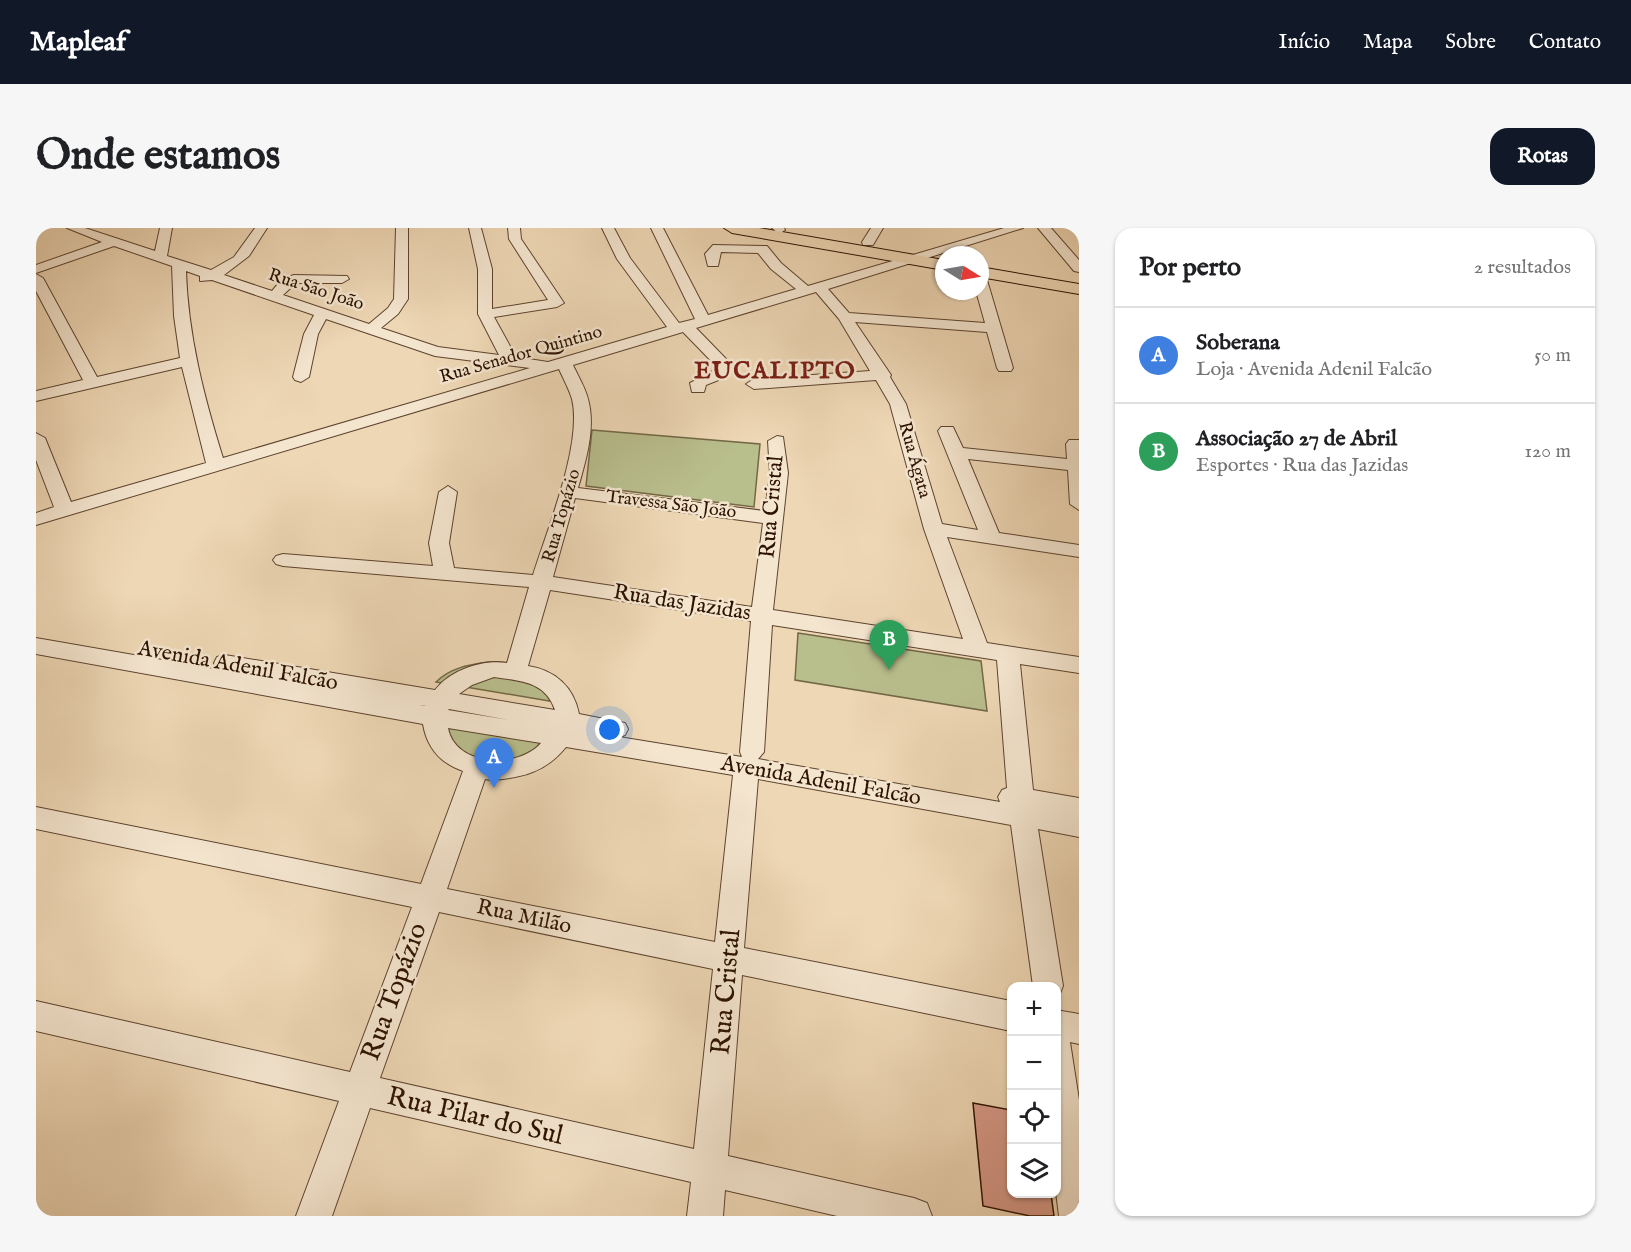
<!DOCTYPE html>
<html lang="pt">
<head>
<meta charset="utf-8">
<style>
	body { margin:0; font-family:"IM FELL English",serif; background:#f6f6f6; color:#202124 }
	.controls { position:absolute; right:18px; bottom:18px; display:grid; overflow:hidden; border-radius:12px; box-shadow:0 2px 4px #0004 }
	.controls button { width:54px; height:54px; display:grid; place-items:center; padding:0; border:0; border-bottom:2px solid #e0e0e0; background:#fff; color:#202124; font:30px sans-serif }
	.compass { position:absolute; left:899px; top:18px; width:54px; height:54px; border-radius:50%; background:#fff; box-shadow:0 2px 4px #0004; rotate:101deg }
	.you { position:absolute; left:574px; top:502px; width:21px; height:21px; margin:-15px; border:4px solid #fff; border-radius:50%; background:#1a73e8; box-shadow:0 0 0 9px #1a73e833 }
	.badge { display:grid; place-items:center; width:39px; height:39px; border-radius:50%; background:#111827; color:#fff; font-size:20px; font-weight:700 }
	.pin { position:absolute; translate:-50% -50px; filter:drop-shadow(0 2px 3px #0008) }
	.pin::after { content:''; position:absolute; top:32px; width:21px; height:18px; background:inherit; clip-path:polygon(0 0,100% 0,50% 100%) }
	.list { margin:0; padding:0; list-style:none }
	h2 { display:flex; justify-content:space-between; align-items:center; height:78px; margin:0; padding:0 24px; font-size:26px }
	h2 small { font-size:20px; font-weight:400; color:#757577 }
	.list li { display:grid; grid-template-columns:39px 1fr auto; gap:18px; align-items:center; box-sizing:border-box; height:96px; padding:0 24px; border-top:2px solid #e0e0e0 }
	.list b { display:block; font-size:22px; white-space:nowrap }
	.list p { margin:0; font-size:20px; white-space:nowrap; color:#757577 }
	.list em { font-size:20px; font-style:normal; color:#757577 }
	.icon { flex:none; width:33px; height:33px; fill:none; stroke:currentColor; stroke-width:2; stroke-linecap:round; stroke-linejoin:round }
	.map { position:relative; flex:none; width:1043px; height:988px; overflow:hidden; border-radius:18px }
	header { display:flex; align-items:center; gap:36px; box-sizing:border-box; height:84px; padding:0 30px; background:#111827; color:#fff }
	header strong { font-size:28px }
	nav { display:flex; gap:33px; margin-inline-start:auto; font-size:21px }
	.intro { display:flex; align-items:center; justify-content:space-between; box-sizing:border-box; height:144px; padding:0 36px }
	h1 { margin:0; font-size:42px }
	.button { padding:15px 27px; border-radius:18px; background:#111827; color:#fff; font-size:21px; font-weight:700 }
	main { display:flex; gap:36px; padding:0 36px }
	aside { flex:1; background:#fff; border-radius:18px; box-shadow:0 2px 4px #0004 }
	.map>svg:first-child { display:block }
</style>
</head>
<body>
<header>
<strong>Mapleaf</strong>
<nav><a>Início</a><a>Mapa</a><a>Sobre</a><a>Contato</a></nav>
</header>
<div class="intro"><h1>Onde estamos</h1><a class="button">Rotas</a></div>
<main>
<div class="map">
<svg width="1043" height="988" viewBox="0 0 1043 988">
	<rect width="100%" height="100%" fill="#eed7b5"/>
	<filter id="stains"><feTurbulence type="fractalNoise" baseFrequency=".00333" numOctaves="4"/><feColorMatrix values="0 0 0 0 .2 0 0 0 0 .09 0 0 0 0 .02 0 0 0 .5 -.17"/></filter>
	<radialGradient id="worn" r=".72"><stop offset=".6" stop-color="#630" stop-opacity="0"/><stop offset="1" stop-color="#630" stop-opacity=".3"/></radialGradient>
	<g fill="#b9be8d" stroke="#736846" stroke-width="1.5">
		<polygon points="556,202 724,216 718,279 550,258"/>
		<polygon points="762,405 945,433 951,483 759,452"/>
		<path d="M454,434L477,435L525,475L400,454C415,439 433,437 454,434Z"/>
		<polygon points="384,491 518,514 474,534 441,531 416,520"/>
	</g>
	<polygon fill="#d79988" stroke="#2d1200" stroke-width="1.5" points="937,875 975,882 975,966 1015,966 1018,988 994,988 947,978"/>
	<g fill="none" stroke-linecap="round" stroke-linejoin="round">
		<defs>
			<g id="minor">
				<path d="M31,0H49L119,23L124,0H136L131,28L175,42L198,29L219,0H231L213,28L188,47L236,63L246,51L258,47L311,48L313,51L306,55H260L247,67L333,96L352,80L358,71L360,0H372V71L362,86L345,100L402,119L463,127L442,86V41L433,0H445L456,41V81L512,72L473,11L472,0H484L485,11L528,75L521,79L458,89L480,129L512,134L631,99L581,31L566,0H578L594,30L643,95L659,91L615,0H627L672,87L760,61L735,41L722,25L685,24L682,38H672L669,26L677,17L731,18L745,35L772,58L968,0H987L792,61L813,85L949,95L940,63H944V48L951,52L977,140L975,143H963L961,140L951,104L819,94L855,147L854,149L870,176L906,296L942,302L902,203L905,199H917L927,220L1031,231L1030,216L1033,212H1043V282L1034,276L1032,242L932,231L963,305L1043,317V329L911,309L951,415L1043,429V445L984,436L997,562L1043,570V609L1002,601L1027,758L1023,768L1020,769V758H997L975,597L722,551L708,720L975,773V803L706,747L692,928L878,970L891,975L896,988H801L689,962L687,988H651L655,954L334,880L296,988H260L303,873L0,803V773L314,844L376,679L0,601V579L385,656L427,543C404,535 391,520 387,496L0,426V410L390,478L189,443L181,441L178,435L181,429L189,427L399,462C414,442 447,431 471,435L493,359L247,338L240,336L237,332L240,328L247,326L397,338L393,315L403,264L412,258L421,264L413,315L418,340L497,347C511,302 547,215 536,171C533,161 527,150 523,141L0,297V285L18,279L0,232V205L9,210L35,274L170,235L146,139L0,173V163L47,152L0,63V46L7,50L61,149L144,130L138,88L136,38L78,18L0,45V37L66,14ZM150,43L164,48V53L176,52L278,87L268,106L257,149L259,152L265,154L273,149L282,106L290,91L399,128L494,140L187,230C168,169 152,107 150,43ZM780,64L803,91L834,143L718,151L710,156L718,161L840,152L854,176L888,301L927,411L737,382L752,245L747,209L741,208L732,213L734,245L729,283L542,260C550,232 560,200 552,171C549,159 542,148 537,137L647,104L680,138L677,143L654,155L656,164H668L670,157L690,149L696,137L660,100ZM539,270L727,295L716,379L517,349ZM514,362L715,393L704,524L706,529L583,509L589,507L592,501L589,495L543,486C538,459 519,442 492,438ZM736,397L961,432L971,560L966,562L962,569L964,574L722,531L728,524ZM458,449C485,453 509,453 519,482L423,466L436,457ZM413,481L473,492L412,482ZM412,500L505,515C483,541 419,539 412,500ZM530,519L697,547L679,714L411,661L449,551L455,552C486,550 510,544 530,519ZM403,684L677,741L658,921L344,850Z"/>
				<polygon points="736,0 748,0 749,2 743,6"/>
				<polygon points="835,0 847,0 837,17 827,17 826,14"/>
				<polygon points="1002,0 1015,0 1043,32 1043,44 1038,43"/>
				<polygon points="1020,782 1043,786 1043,816 1034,814 1043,872 1043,988 1023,988 1020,964"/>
			</g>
			<g id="major">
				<polygon points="688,0 723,0 908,32 908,42 696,5"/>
				<polygon points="944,39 1043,56 1043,66 944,49"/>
			</g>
		</defs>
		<use href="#minor" stroke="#5d432d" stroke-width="2"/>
		<use href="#major" stroke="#2d1200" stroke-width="2"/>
		<use href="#minor" fill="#f4e5cf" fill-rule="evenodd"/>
		<use href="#major" fill="#eed7b5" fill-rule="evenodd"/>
	</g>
	<g text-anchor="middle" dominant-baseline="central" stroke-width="5" stroke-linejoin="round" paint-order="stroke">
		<g font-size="18" fill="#2d1200" stroke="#f4e5cf">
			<text transform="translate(280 62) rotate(18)">Rua São João</text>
			<text transform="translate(485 127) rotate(-16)">Rua Senador Quintino</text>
			<text transform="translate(878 232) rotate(74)">Rua Ágata</text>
			<text transform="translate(635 277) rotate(7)">Travessa São João</text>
			<text transform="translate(526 288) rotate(-74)">Rua Topázio</text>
		</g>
		<g font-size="22" fill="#2d1200" stroke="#f4e5cf">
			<text transform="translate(736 279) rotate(-85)">Rua Cristal</text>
			<text transform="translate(646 375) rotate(9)">Rua das Jazidas</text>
			<text transform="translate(202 438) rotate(10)">Avenida Adenil Falcão</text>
			<text transform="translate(785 553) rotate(10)">Avenida Adenil Falcão</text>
			<text transform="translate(488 689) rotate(12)">Rua Milão</text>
		</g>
		<g font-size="24" font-weight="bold" letter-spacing="1.5" fill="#7a1f14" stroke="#f4e5cf">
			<text x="739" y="143">EUCALIPTO</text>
		</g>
		<g font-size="27" fill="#2d1200" stroke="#f4e5cf">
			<text transform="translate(359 764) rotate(-70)">Rua Topázio</text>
			<text transform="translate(691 764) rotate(-85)">Rua Cristal</text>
			<text transform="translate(439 889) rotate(13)">Rua Pilar do Sul</text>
		</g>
	</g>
	<rect width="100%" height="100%" filter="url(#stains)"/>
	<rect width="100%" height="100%" fill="url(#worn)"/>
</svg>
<div class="controls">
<button>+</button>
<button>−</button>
<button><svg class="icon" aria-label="locate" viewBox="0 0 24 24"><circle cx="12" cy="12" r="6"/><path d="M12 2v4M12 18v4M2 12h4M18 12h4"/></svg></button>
<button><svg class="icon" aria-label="layers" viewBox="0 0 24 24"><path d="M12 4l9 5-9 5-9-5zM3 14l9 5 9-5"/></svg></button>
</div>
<svg class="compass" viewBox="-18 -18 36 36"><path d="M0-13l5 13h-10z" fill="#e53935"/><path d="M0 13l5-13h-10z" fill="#757577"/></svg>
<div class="you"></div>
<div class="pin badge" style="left:458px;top:560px;background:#3f7fe0">A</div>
<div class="pin badge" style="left:853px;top:442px;background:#2e9e5b">B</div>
</div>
<aside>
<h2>Por perto<small>2 resultados</small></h2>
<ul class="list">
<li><span class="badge" style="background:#3f7fe0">A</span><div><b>Soberana</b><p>Loja · Avenida Adenil Falcão</p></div><em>50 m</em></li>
<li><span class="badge" style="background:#2e9e5b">B</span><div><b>Associação 27 de Abril</b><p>Esportes · Rua das Jazidas</p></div><em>120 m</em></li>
</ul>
</aside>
</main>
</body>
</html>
